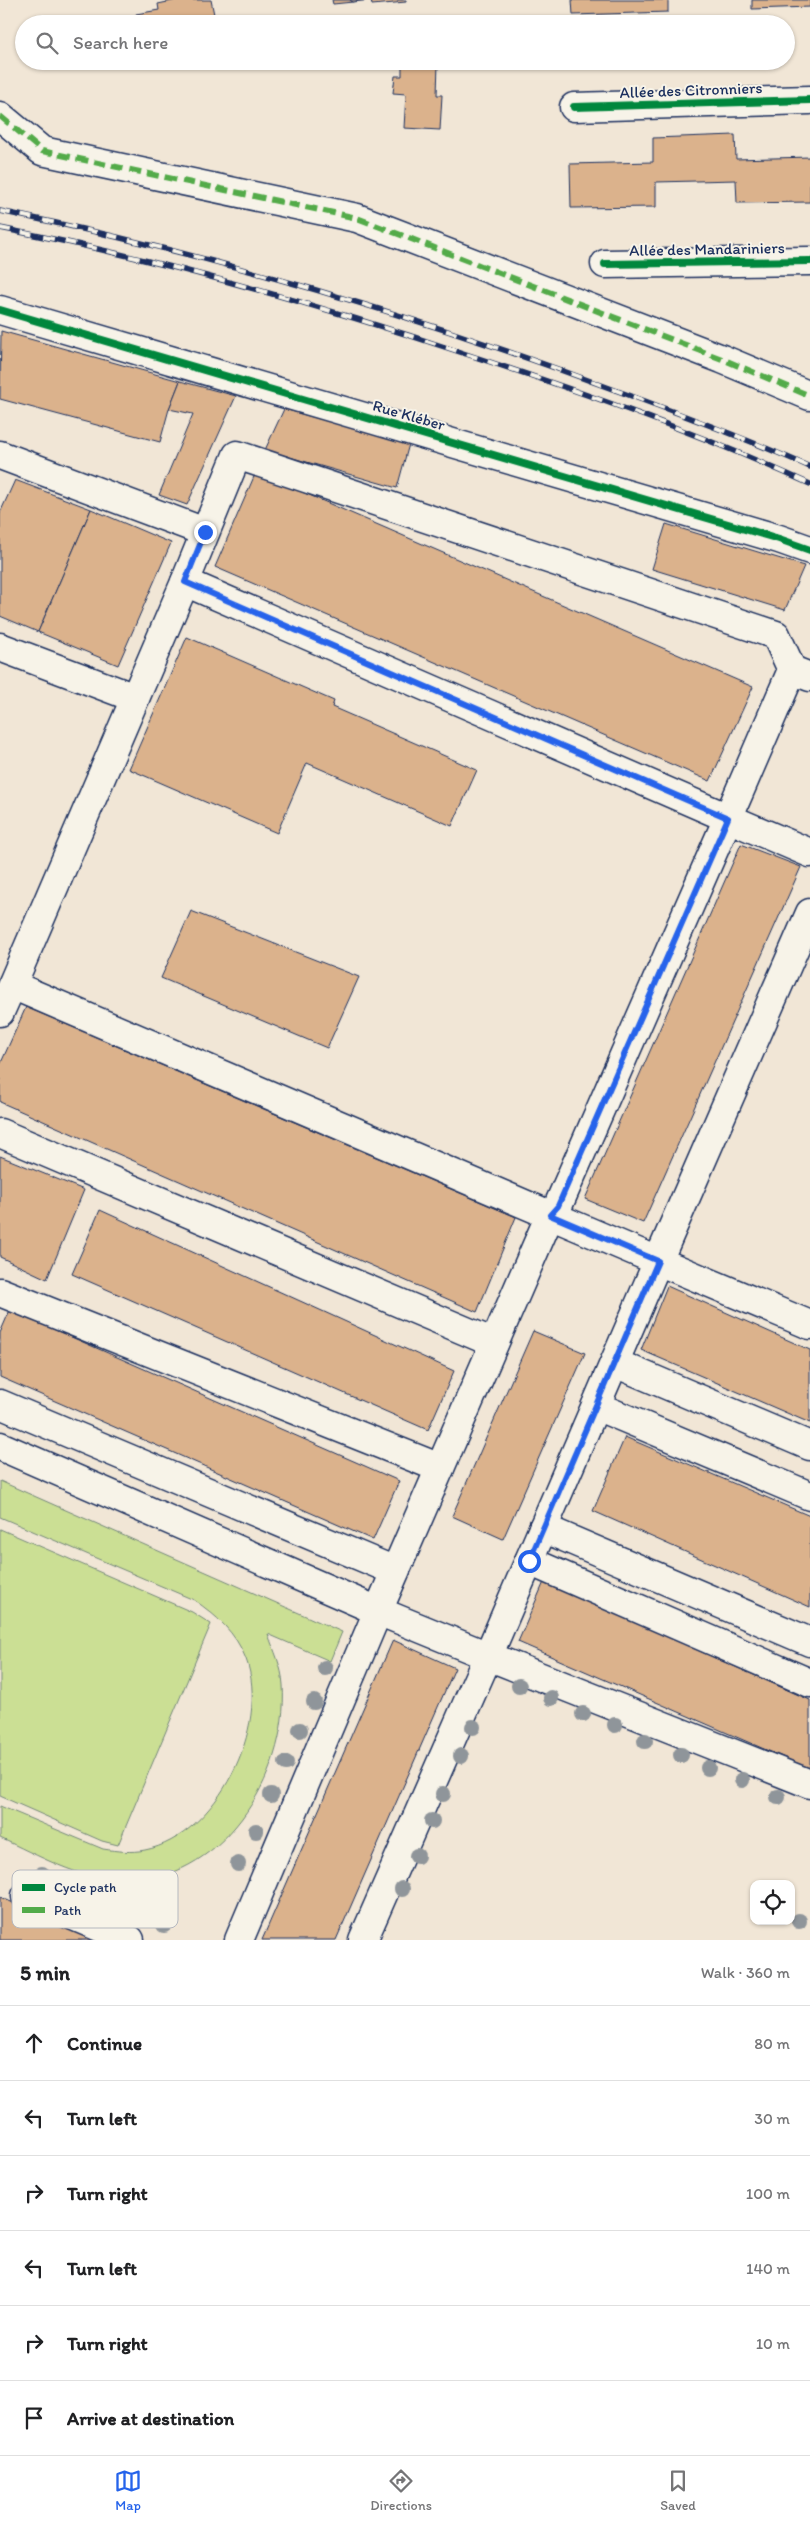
<!DOCTYPE html>
<html lang="en">
<head>
<meta charset="utf-8">
<style>
	body { margin:0; font-family:Itim,sans-serif; background:#f6f6f6; color:#202124 }
	.controls { position:absolute; right:15px; bottom:15px; display:grid; overflow:hidden; border-radius:10px; box-shadow:0 1px 4px #0004 }
	.controls button { width:45px; height:45px; display:grid; place-items:center; padding:0; border:0; border-bottom:1px solid #e0e0e0; background:#fff; color:#202124; font:25px sans-serif }
	.stop { position:absolute; width:15px; height:15px; margin:-11px; border:4px solid #2563eb; border-radius:50%; background:#fff }
	.stop.end { background:#2563eb; border-color:#fff; box-shadow:0 1px 5px #0008 }
	.list { margin:0; padding:0; list-style:none }
	h2 { display:flex; justify-content:space-between; align-items:center; height:65px; margin:0; padding:0 20px; font-size:21px }
	h2 small { font-size:16px; font-weight:400; color:#757577 }
	.list li { display:grid; grid-template-columns:32px 1fr auto; gap:15px; align-items:center; box-sizing:border-box; height:75px; padding:0 20px; border-top:1px solid #e0e0e0 }
	.list b { display:block; font-size:19px; white-space:nowrap }
	.list em { font-size:16px; font-style:normal; color:#757577 }
	.icon { flex:none; width:28px; height:28px; fill:none; stroke:currentColor; stroke-width:2; stroke-linecap:round; stroke-linejoin:round }
	.map { position:relative; flex:none; width:810px; height:1940px; overflow:hidden }
	.search { position:absolute; background:#fff; box-shadow:0 1px 4px #0004; left:15px; right:15px; top:15px; height:55px; display:flex; align-items:center; gap:12px; box-sizing:border-box; padding:0 18px; border-radius:28px; color:#757577; font-size:19px }
	.sheet { height:515px; background:#fff }
	nav { display:flex; justify-content:space-around; align-items:center; box-sizing:border-box; height:70px; border-top:1px solid #e0e0e0; background:#fff; font-size:14px; color:#757577 }
	nav a { display:grid; justify-items:center; gap:2px }
	nav .on { color:#2563eb }
	.map>svg:first-child { display:block }
</style>
</head>
<body>
<div class="map">
<svg width="810" height="1940" viewBox="0 0 810 1940">
	<rect width="100%" height="100%" fill="#f1e6d6"/>
	<filter id="ink" filterUnits="userSpaceOnUse"><feTurbulence type="fractalNoise" baseFrequency=".02" numOctaves="2"/><feDisplacementMap in="SourceGraphic" scale="10" xChannelSelector="R" yChannelSelector="G"/><feConvolveMatrix kernelMatrix="1 2 1 2 8 2 1 2 1" color-interpolation-filters="sRGB"/></filter>
	<g filter="url(#ink)">
		<g fill="#cbdf94" stroke="#738779">
			<path d="M0,1481L342,1632L330,1661L268,1634C274,1651 282,1667 283,1685C289,1777 220,1885 121,1881C78,1879 38,1855 0,1838V1806L103,1849C117,1851 131,1853 145,1850C217,1836 271,1726 246,1659C236,1633 216,1615 194,1600L0,1517Z"/>
			<polygon points="0,1529 192,1612 211,1624 118,1845 102,1841 0,1796"/>
		</g>
		<g fill="#dbb28c" stroke="#1b2f5e">
			<polygon points="177,0 211,0 216,24 137,24 136,14 159,10 158,4"/>
			<polygon points="332,0 350,0 353,2 333,4"/>
			<polygon points="350,0 406,0 406,2 372,5 371,0 353,2"/>
			<polygon points="572,0 668,0 668,12 573,15"/>
			<polygon points="752,0 810,0 810,7 752,9"/>
			<polygon points="402,61 438,63 437,95 442,95 440,130 404,128 406,94 393,93 395,76 402,76"/>
			<polygon points="735,135 736,159 810,157 810,202 737,203 736,180 656,182 656,207 571,208 570,164 653,162 653,138"/>
			<polygon points="1,331 180,381 169,409 160,442 0,399"/>
			<polygon points="180,381 236,396 187,505 159,495 193,414 169,409"/>
			<polygon points="284,409 409,444 397,488 265,450"/>
			<polygon points="256,472 753,687 710,781 215,567"/>
			<polygon points="15,480 91,509 38,632 0,616 0,513"/>
			<polygon points="91,509 171,543 118,665 38,632"/>
			<polygon points="666,524 804,566 785,610 652,569"/>
			<polygon points="187,637 334,701 332,707 477,770 452,826 307,763 277,833 129,769"/>
			<polygon points="741,844 801,867 643,1223 585,1199"/>
			<polygon points="191,911 359,977 327,1048 161,978"/>
			<polygon points="26,1007 516,1217 477,1312 0,1102 0,1065"/>
			<polygon points="0,1156 84,1190 47,1279 0,1257"/>
			<polygon points="100,1210 454,1371 428,1430 72,1274"/>
			<polygon points="667,1286 810,1350 810,1423 641,1350"/>
			<polygon points="10,1310 399,1481 373,1540 0,1377 0,1333"/>
			<polygon points="533,1331 585,1353 503,1539 452,1516"/>
			<polygon points="625,1437 810,1516 810,1607 593,1511"/>
			<polygon points="544,1582 810,1700 810,1769 518,1642"/>
			<polygon points="393,1640 455,1668 336,1940 262,1940"/>
			<polygon points="0,1897 97,1940 0,1940"/>
		</g>
		<g fill="none" stroke-linecap="round" stroke-linejoin="round">
			<defs>
				<g id="minor">
					<polyline points="574,107 810,100"/>
					<polyline points="0,116 42,151 357,218 722,359 810,396"/>
					<polyline points="605,264 810,261"/>
					<polyline points="0,310 779,539 810,550"/>
					<polyline points="0,455 205,532"/>
					<polyline points="185,582 12,985 550,1215 558,1206 728,818 810,853"/>
					<polyline points="0,647 135,698"/>
					<polyline points="792,670 776,635 237,455 185,582 728,818 792,670 810,677"/>
					<polyline points="810,913 658,1261 810,1325"/>
					<polyline points="0,1012 12,985"/>
					<polyline points="0,1133 494,1343"/>
					<polyline points="0,1292 440,1468"/>
					<polyline points="615,1363 810,1446"/>
					<polyline points="0,1404 395,1571"/>
					<polyline points="596,1406 810,1496"/>
					<polyline points="0,1446 378,1611 550,1215 658,1261 488,1656 378,1611 239,1940"/>
					<polyline points="543,1528 810,1642"/>
					<polyline points="529,1561 810,1683"/>
					<polyline points="26,1896 130,1940"/>
					<polyline points="363,1940 488,1656 810,1784"/>
				</g>
			</defs>
			<use href="#minor" stroke="#1b2f5e" stroke-width="31"/>
			<use href="#minor" stroke="#f7f3e8" stroke-width="28"/>
			<defs>
				<g id="rail">
					<path d="M0,211C209,254 415,315 615,390C681,414 746,438 810,467"/>
					<path d="M0,228C158,259 313,303 466,354C582,392 699,433 810,484"/>
				</g>
			</defs>
			<use href="#rail" stroke="#1b2f5e" stroke-width="5.5"/>
			<use href="#rail" stroke="#f7f3e8" stroke-width="4" stroke-dasharray="11" stroke-linecap="butt"/>
			<polyline stroke="#52ab49" stroke-width="6" stroke-dasharray="12 6" stroke-linecap="butt" points="0,116 42,151 357,218 722,359 810,396"/>
			<defs>
				<g id="cycleway">
					<polyline points="574,107 810,100"/>
					<polyline points="605,264 810,261"/>
					<polyline points="0,310 779,539 810,550"/>
				</g>
			</defs>
			<use href="#cycleway" stroke="#f7f3e8" stroke-width="11"/>
			<use href="#cycleway" stroke="#00873e" stroke-width="8"/>
		</g>
		<g fill="#8f959a">
			<circle cx="325" cy="1668" r="8"/>
			<circle cx="519" cy="1686" r="8"/>
			<circle cx="551" cy="1698" r="8"/>
			<circle cx="314" cy="1702" r="8"/>
			<circle cx="583" cy="1714" r="8"/>
			<circle cx="615" cy="1725" r="8"/>
			<circle cx="473" cy="1727" r="8"/>
			<circle cx="300" cy="1730" r="8"/>
			<circle cx="645" cy="1741" r="8"/>
			<circle cx="681" cy="1755" r="8"/>
			<circle cx="461" cy="1756" r="8"/>
			<circle cx="286" cy="1763" r="8"/>
			<circle cx="708" cy="1768" r="8"/>
			<circle cx="742" cy="1780" r="8"/>
			<circle cx="443" cy="1794" r="8"/>
			<circle cx="271" cy="1795" r="8"/>
			<circle cx="778" cy="1797" r="8"/>
			<circle cx="432" cy="1821" r="8"/>
			<circle cx="256" cy="1831" r="8"/>
			<circle cx="417" cy="1856" r="8"/>
			<circle cx="238" cy="1864" r="8"/>
			<circle cx="42" cy="1874" r="8"/>
			<circle cx="402" cy="1889" r="8"/>
			<circle cx="799" cy="1921" r="8"/>
			<circle cx="164" cy="1925" r="8"/>
		</g>
	</g>
	<g fill="none" stroke-linecap="round" stroke-linejoin="round" filter="url(#ink)">
		<polyline stroke="#2563eb" stroke-width="6" points="205,532 185,582 728,818 558,1206 550,1215 658,1261 529,1561"/>
	</g>
	<g text-anchor="middle" dominant-baseline="central" stroke-width="4" stroke-linejoin="round" paint-order="stroke">
		<g font-size="16" fill="#1b2f5e" stroke="#f7f3e8">
			<text transform="translate(691 90) rotate(-2)">Allée des Citronniers</text>
			<text transform="translate(707 249) rotate(-1)">Allée des Mandariniers</text>
			<text transform="translate(409 415) rotate(16)">Rue Kléber</text>
		</g>
	</g>
	<rect x="12" y="1870" width="166" height="58" rx="8" fill="#f7f3e8" stroke="#b5b8bf" stroke-width="1"/>
	<rect x="22" y="1884" width="23" height="7" fill="#00873e"/>
	<rect x="22" y="1907" width="23" height="6" fill="#52ab49"/>
	<g font-size="14" fill="#1b2f5e">
		<text x="54" y="1892">Cycle path</text>
		<text x="54" y="1915">Path</text>
	</g>
</svg>
<div class="controls">
<button><svg class="icon" aria-label="locate" viewBox="0 0 24 24"><circle cx="12" cy="12" r="6"/><path d="M12 2v4M12 18v4M2 12h4M18 12h4"/></svg></button>
</div>
<div class="stop" style="left:529px;top:1561px"></div>
<div class="stop end" style="left:205px;top:532px"></div>
<div class="search"><svg class="icon" aria-label="search" viewBox="0 0 24 24"><circle cx="10" cy="10" r="6"/><path d="M15 15l6 6"/></svg>Search here</div>
</div>
<section class="sheet">
<h2>5 min<small>Walk · 360 m</small></h2>
<ul class="list">
<li><svg class="icon" aria-label="ahead" viewBox="0 0 24 24"><path d="M12 20V5M6 11l6-6 6 6"/></svg><div><b>Continue</b></div><em>80 m</em></li>
<li><svg class="icon" aria-label="left" viewBox="0 0 24 24"><path d="M17 20v-9H6M10 6l-5 5 5 5"/></svg><div><b>Turn left</b></div><em>30 m</em></li>
<li><svg class="icon" aria-label="right" viewBox="0 0 24 24"><path d="M7 20v-9h11M14 6l5 5-5 5"/></svg><div><b>Turn right</b></div><em>100 m</em></li>
<li><svg class="icon" aria-label="left" viewBox="0 0 24 24"><path d="M17 20v-9H6M10 6l-5 5 5 5"/></svg><div><b>Turn left</b></div><em>140 m</em></li>
<li><svg class="icon" aria-label="right" viewBox="0 0 24 24"><path d="M7 20v-9h11M14 6l5 5-5 5"/></svg><div><b>Turn right</b></div><em>10 m</em></li>
<li><svg class="icon" aria-label="arrive" viewBox="0 0 24 24"><path d="M6 21V4h12l-3 4 3 4H6"/></svg><div><b>Arrive at destination</b></div></li>
</ul>
</section>
<nav>
<a class="on"><svg class="icon" aria-label="map" viewBox="0 0 24 24"><path d="M3 6l6-2 6 2 6-2v14l-6 2-6-2-6 2zM9 4v14M15 6v14"/></svg>Map</a>
<a><svg class="icon" aria-label="directions" viewBox="0 0 24 24"><path d="M12 3l9 9-9 9-9-9zM9 14v-3h6M13 9l2 2-2 2"/></svg>Directions</a>
<a><svg class="icon" aria-label="saved" viewBox="0 0 24 24"><path d="M7 4h10v16l-5-4-5 4z"/></svg>Saved</a>
</nav>
</body>
</html>
